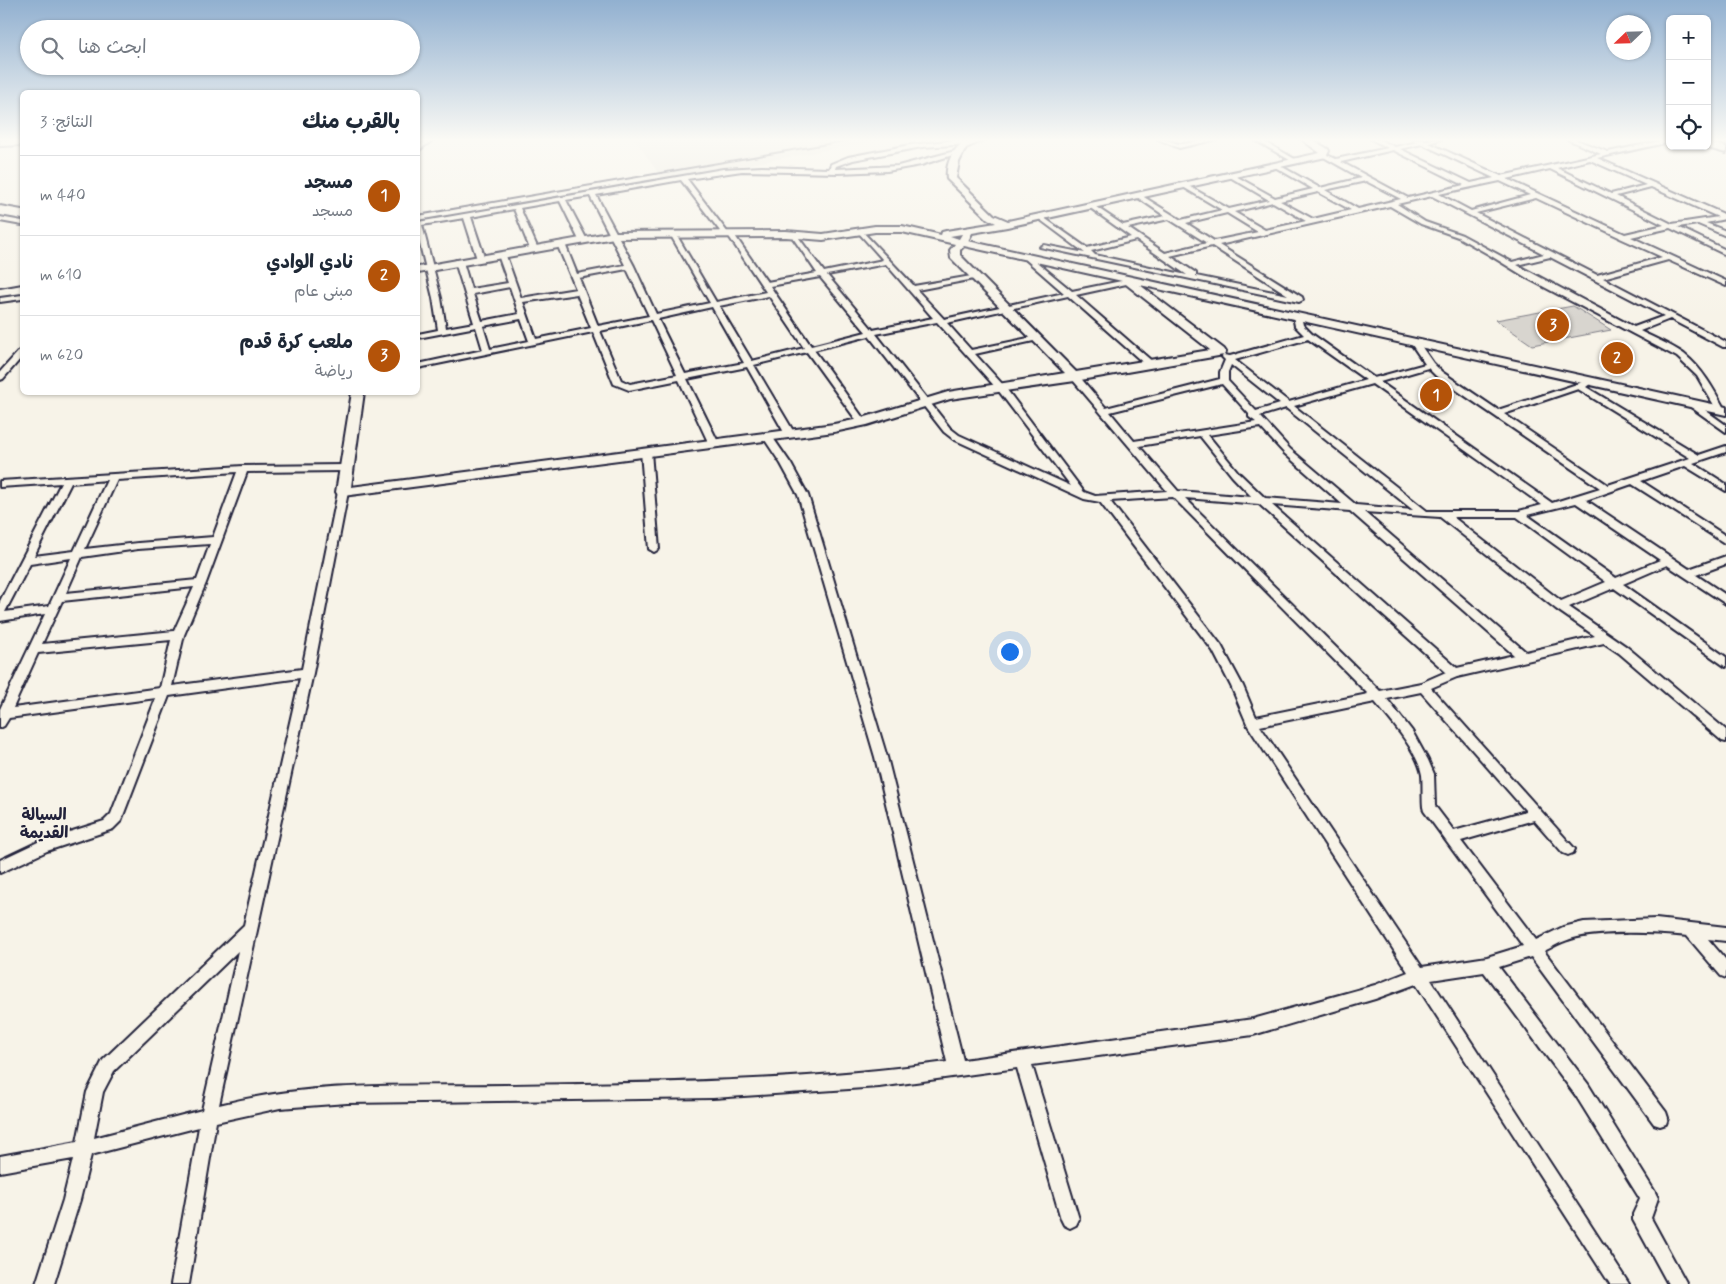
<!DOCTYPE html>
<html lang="ar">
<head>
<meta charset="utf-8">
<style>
	body { margin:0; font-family:Mynerve,"Playpen Sans Arabic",sans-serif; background:#f2f2f3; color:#1f2937; direction:rtl }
	.controls { position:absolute; right:15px; top:15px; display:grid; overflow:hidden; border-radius:8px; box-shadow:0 1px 4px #0004 }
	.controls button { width:45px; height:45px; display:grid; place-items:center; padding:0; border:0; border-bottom:1px solid #e0e1e3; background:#fff; color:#1f2937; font:25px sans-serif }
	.compass { position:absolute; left:1606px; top:15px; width:45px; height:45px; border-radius:50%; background:#fff; box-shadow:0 1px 4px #0004; rotate:247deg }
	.you { position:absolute; left:1009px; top:651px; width:18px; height:18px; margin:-12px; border:4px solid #fff; border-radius:50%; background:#1a73e8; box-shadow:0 0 0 8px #1a73e833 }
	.badge { display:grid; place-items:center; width:32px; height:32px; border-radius:50%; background:#b45309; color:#fff; font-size:16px; font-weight:700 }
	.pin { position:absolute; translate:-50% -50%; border:2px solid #fff; box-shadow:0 1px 5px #0006 }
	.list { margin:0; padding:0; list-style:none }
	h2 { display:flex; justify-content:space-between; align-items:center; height:65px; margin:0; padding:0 20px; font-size:21px }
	h2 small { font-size:16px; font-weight:400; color:#747a83 }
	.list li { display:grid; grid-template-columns:32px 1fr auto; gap:15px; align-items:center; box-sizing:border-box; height:80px; padding:0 20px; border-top:1px solid #e0e1e3 }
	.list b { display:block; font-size:19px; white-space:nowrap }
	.list p { margin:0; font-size:16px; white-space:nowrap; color:#747a83 }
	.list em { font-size:16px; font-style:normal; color:#747a83 }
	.icon { flex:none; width:28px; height:28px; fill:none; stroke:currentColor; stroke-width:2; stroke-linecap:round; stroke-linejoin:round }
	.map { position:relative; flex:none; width:1726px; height:1284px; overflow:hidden; direction:ltr }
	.search { position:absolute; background:#fff; box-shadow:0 1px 4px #0004; left:20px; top:20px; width:400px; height:55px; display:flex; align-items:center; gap:12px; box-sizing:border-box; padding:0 18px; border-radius:28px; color:#747a83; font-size:19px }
	.panel { position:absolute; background:#fff; box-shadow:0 1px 4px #0004; left:20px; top:90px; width:400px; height:305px; border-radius:8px; direction:rtl }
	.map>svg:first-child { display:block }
</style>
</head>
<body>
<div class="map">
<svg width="1726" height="1284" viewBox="0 0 1726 1284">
	<rect width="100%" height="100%" fill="#f7f3e8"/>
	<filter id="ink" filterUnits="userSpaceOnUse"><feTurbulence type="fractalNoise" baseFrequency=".02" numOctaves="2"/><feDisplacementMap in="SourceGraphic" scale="10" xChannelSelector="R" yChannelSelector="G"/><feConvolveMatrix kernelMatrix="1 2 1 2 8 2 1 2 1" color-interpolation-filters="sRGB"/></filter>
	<g filter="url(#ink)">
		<polygon fill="#e7e3db" points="635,139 886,139 663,180"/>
		<polygon fill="#d8d5cf" stroke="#7d7c85" points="1573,306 1611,330 1532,345 1496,320"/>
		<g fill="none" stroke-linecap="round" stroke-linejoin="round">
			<defs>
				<g id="street">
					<polygon points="428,139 434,139 418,151 418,146"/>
					<path d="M1158,139C1166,138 1174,144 1182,144C1194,143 1205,138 1218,139L1179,148Z"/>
					<polygon points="1253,139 1260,139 1300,162 1295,163"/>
					<path d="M1371,139H1378L1395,147L1417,142L1413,139L1424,140L1441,139L1429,143L1501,176L1601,154L1567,139H1574L1608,152L1670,139V142L1597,158L1726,215L1725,219L1706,223L1726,231V236L1698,224L1678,227L1726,250V255L1670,228L1631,237L1726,281V286L1668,260L1603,278L1726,342V347H1723L1670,319L1640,331C1654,338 1671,345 1684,354C1703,369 1714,390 1725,410L1724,412H1718L1697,376L1677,357L1527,278L1488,254L1458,237L1421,224L1390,206L1219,245L1302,297L1303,300L1299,302L1040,247L1044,245L1085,253L1038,218V216L1040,215L1087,248L1131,237L1089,207V205H1093L1123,225L1165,216L1137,197V195L1139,194L1181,220L1222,210L1183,187V185L1185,184L1229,209L1269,200L1230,177V175L1232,174L1275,198L1313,189L1275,167L1274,166L1277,164L1320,188L1361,178L1320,155L1325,154L1336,159L1388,148ZM1422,144L1494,178L1471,183L1400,149ZM1393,150L1464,185L1408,198L1341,162ZM1590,160L1646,185L1611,194L1557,168ZM1550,169L1664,225L1625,234L1507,179ZM1366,181L1401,199L1358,209L1325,190ZM1500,181L1530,195L1471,211L1439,194ZM1651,187L1718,217L1672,224L1616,196ZM1318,192L1351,210L1313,219L1280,201ZM1432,196L1544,254L1512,262L1462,235L1425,222L1397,204ZM1536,198L1619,237L1620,238L1662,257L1597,275L1476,213ZM1273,202L1306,221L1265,230L1234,212ZM1227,213L1258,232L1214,241L1186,223ZM1169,219L1207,243L1165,253L1128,228ZM1136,240L1187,275L1095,255L1091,251ZM1212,246L1288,295L1196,276V273L1170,256ZM1550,257L1664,316L1634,327L1517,265Z"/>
					<path d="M957,140L972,142L969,144L922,147L853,160L836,166L835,169L898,166L959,150L962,152L921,165L887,171L838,173L742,171L687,179L728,233H733L767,282L817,273L791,235L794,233L796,234L824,272L883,260L858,232V230L860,229L914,286L977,275V279H974L917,290L944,319L1064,293L1024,258L1023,256L1027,254L1072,291L1131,279V283L1076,295L1154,363V367H1148L1068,296L947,323L971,350L1038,336V340L975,354L1004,386L1084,492L1095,496L1167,491L1072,379V375H1078L1106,408L1220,379V372L1225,360L1222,357L1223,355L1230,356L1304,335L1295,326L1293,316L1297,314L1301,316L1303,325L1312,334L1374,378L1425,364L1410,342L1414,340H1417L1433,363L1442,372L1498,410L1586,381L1590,384L1586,387L1699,455L1726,446V452L1693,463L1726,484V491L1685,466L1641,481L1726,536V544L1632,484L1586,500L1689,569L1726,556V564L1696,575L1726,595V604L1667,565L1623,584L1726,657V667L1614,588L1569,607L1627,647L1726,730V742L1722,741L1619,653L1604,643L1457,677L1431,688L1575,849L1573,853L1568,855L1563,853L1534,820L1461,841L1536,940L1563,927L1584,922L1656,919L1726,927V941L1708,939L1726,960V978L1721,976L1687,936C1657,933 1593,929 1565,941C1558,943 1551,948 1544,951L1666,1112L1668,1118L1666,1124L1660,1126L1654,1124L1531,957L1499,967L1588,1084L1655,1192L1658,1198L1651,1218L1687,1284H1668L1633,1220V1214L1640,1199L1576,1096L1484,972L1431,980L1629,1284H1610L1416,984L1375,999L1253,1035L1032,1065L1079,1219L1076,1225L1070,1228L1064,1225L1061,1219L1017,1068L879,1087L713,1098L347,1103L280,1108L216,1122L189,1284H171L199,1127L91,1155L80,1200L54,1284H36L63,1200L73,1159L0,1172V1156L77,1142L87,1092L103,1060L244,925L300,678L169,696L121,821L113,829L47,851L0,873V860L38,842L104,821L111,814L156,698L9,718L4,726L0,728V709L45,614L0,621V601L61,483L0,487V481L243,466L345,465L350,468L345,471L247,472L206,583L184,635L172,686L302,669L338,492L343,489L346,490L348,492L313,673L219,1105C312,1081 410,1086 506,1085C653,1083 801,1082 947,1062L875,757L798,495L781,464L763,437L768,434L771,435L791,464L808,495L887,757L963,1060L1253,1019L1375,985L1408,972L1248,726L1231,686L1213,651L1100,502L1084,499L953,439L944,432L869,336L814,350L866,422L862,425L859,424L807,352L754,365L795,434L790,437L785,434L747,367L687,379L719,444L714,447L709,444L679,380L629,390L614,384L593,332L418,368V364L483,350L476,327L418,338V334L438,330L433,298L418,236V222L723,169L762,167L829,169L831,164L848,157L910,145ZM681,180L723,235H728L766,292L716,302L676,234L673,232L670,234L710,303L656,314L634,266L596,195ZM590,196L625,265L577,274L565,244L558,242L557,244L576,289L521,298L505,253L498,255L508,283L471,289L463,262L456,260L455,262L474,323L446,328L441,298L422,225L464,218L477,259L481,261L485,259L471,217L514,209L530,249L534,251L538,249L520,208L560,201L579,240L583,242L587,240L566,200ZM886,264L933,318L873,330L827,275ZM627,269L649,316L598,326L579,278ZM820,277L866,332L811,346L770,286ZM510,287L519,314L482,321L473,294ZM577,294L591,328L536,339L523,302ZM769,296L804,348L752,361L719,306ZM712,307L744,363L685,374L658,319ZM521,319L529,341L490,349L483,326ZM651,320L677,375L630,384L621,380L600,331ZM937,322L998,390L1071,486L959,435L950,428L876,334ZM1308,339L1366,380L1289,402L1235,360ZM1231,365L1280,404L1256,411L1228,381V372ZM1428,368L1436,376L1600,488L1552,503L1380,382ZM1222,384L1249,414V417L1256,422L1134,441L1110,412ZM1372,384L1542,505L1519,511H1427L1294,406ZM1578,389L1690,458L1608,485L1504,414ZM1286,408L1413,510L1356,505L1290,449L1260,416ZM1260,427L1284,453L1342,504L1265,498L1238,472L1208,435ZM1200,436L1232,476L1252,497L1178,491L1139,446ZM237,472L213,537L138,543L85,549L117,480ZM107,480L74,551L34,556L71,483ZM1173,497L1368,694L1256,717L1243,686L1221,645L1110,501ZM1185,498L1259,504L1446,672L1421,683L1380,691ZM1576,503L1660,560L1616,578L1527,515ZM1272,505L1350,511L1514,655L1457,668ZM1364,512L1440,517L1556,609L1595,636L1526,652ZM1453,517H1517L1606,582L1561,601ZM210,544L197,580L66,593L82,557L138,549ZM71,558L49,606L5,612L30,564ZM194,587L174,631L42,644L62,601ZM171,640L160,688L13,708L38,653ZM1421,692L1526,811L1454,831L1435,806L1434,774L1428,760L1412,731L1387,699ZM1375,702C1390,720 1418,751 1422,775C1423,785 1422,797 1423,807L1424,811L1523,946L1487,957L1422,967L1260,726ZM238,951L202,1110L94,1138L103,1092L114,1071Z"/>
					<polygon points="0,217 22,221 22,225 0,221"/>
					<polygon points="22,295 22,299 0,302 0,298"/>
					<polygon points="19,351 22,351 22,357 3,379 0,380 0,372"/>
					<polygon points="1691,400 1726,425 1726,432 1688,405 1687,403"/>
					<polygon points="646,449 651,452 659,549 654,552 649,549 641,452"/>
				</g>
				<g id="secondary">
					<path d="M971,139H986L966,148L959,162L956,178L994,215L1008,221L1320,153L1301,139H1311L1328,149L1329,151L1326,157L1007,227L972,233L968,241L1726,407V415L1140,285L1224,349L1226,352L1224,355L1075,381L950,399L867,425L834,432L343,496L338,495L336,492L352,392H364L351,487L834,424L859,419L948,392L1065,373L951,258L950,250L955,244L902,232H875L823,240L786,237L614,238L418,273V267L614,232L786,231L823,234L875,226H902L941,235L942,232L946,231L996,223L988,219L947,179C945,163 955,143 971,139ZM962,234L959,239L950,236ZM964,246L1122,281L1210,350L1076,372L960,255V250Z"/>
					<polygon points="0,140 22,140 22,145 0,146"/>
					<polygon points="1707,142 1726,147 1726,153 1704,147 1707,146"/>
				</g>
			</defs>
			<use href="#street" stroke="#22223b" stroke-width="4"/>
			<use href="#secondary" stroke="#22223b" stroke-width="4"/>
			<use href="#street" fill="#f7f3e8" fill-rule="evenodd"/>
			<use href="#secondary" fill="#f7f3e8" fill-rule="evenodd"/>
			<g stroke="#22223b" stroke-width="2">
				<polyline points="0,205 22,209"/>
				<polyline points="418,215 856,139"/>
				<polyline points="0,288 22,284"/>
			</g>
		</g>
	</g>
	<linearGradient id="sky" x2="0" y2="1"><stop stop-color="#91b0d0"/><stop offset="0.44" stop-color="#fbfaf5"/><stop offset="1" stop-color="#fbfaf5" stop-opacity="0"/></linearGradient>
	<rect width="1726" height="318" fill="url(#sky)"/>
	<g text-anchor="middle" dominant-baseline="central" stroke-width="4" stroke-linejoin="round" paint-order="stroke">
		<g font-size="16" font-weight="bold" fill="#22223b" stroke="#f7f3e8">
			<text x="44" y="815">السيالة<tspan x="44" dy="18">القديمة</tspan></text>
		</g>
	</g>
</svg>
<div class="controls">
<button>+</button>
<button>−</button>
<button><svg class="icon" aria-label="locate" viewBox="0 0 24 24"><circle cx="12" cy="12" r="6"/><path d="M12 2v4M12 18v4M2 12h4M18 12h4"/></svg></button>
</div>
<svg class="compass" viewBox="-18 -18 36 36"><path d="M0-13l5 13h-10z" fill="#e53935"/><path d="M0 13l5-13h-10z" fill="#747a83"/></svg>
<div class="you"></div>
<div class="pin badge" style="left:1436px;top:395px">1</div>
<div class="pin badge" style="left:1617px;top:358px">2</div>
<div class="pin badge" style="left:1553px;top:325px">3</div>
<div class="search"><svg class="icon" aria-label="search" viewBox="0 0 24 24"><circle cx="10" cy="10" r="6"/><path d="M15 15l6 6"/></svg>ابحث هنا</div>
<section class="panel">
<h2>بالقرب منك<small>النتائج: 3</small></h2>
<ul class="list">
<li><span class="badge">1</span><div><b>مسجد</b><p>مسجد</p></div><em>440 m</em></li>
<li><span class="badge">2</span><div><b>نادي الوادي</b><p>مبنى عام</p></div><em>610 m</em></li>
<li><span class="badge">3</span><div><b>ملعب كرة قدم</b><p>رياضة</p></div><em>620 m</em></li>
</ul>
</section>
</div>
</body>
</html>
